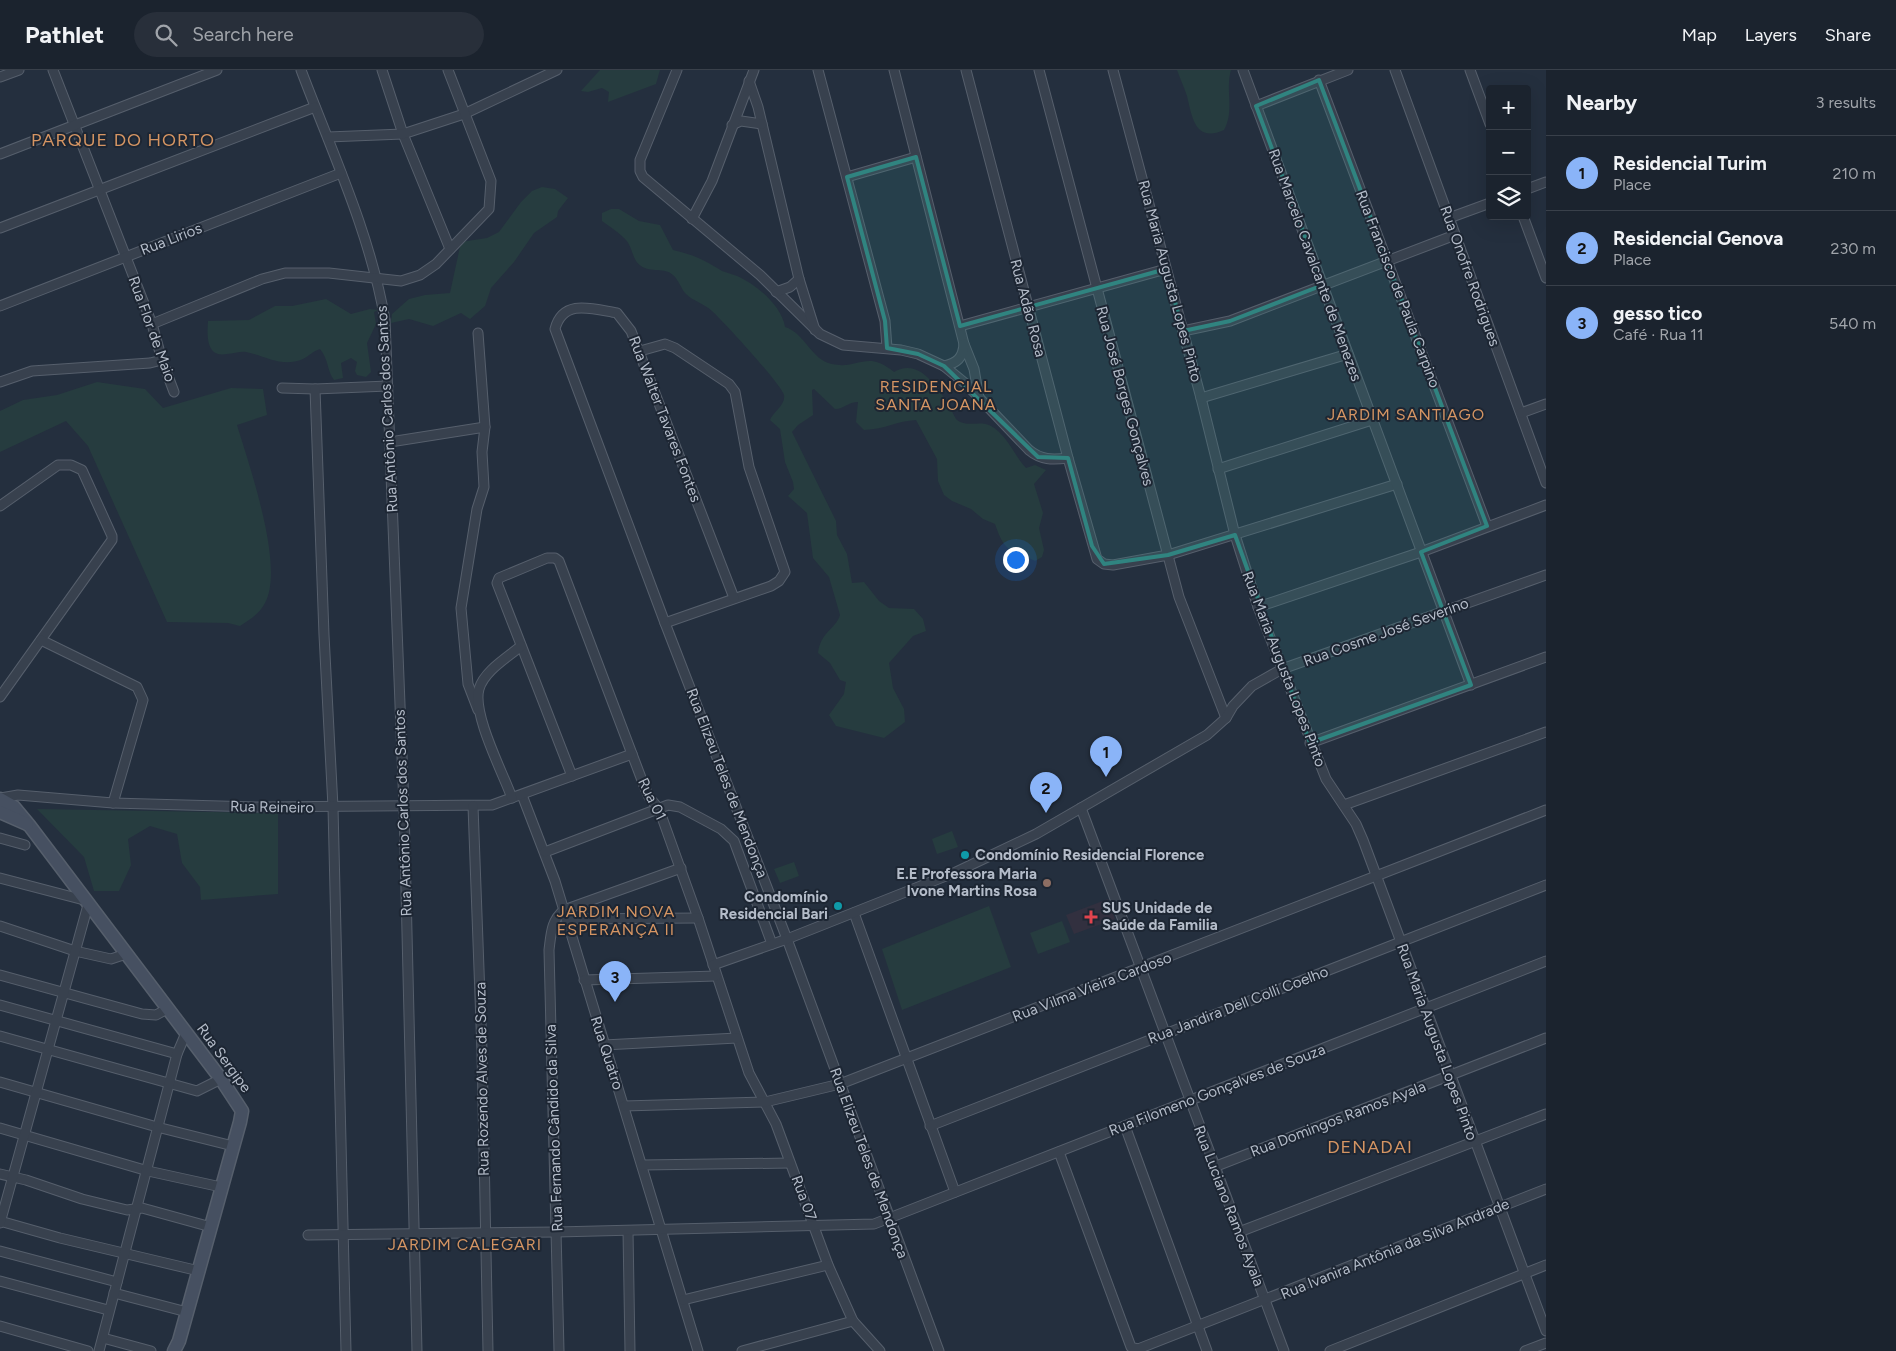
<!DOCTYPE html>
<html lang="en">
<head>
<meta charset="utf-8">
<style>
	body { margin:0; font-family:Figtree,sans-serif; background:#282f3a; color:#f1f3f6 }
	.controls { position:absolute; right:15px; top:15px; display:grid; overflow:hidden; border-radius:5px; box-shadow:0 5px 20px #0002 }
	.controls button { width:45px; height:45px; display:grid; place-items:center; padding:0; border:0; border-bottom:1px solid #39404a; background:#1b232e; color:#f1f3f6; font:25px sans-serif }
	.you { position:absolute; left:1015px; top:489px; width:18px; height:18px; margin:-12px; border:4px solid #fff; border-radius:50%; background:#1a73e8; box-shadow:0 0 0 8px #1a73e833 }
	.badge { display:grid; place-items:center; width:32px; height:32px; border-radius:50%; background:#8ab4f8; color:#111; font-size:16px; font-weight:700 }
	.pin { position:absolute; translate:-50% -41px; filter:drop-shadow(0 1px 2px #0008) }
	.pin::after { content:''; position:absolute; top:26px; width:18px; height:15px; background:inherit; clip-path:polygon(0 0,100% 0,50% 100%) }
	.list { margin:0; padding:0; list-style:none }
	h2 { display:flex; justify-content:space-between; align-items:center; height:65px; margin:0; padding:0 20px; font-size:21px }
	h2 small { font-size:16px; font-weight:400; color:#a0a4aa }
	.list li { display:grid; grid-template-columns:32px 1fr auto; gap:15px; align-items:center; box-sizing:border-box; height:75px; padding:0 20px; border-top:1px solid #39404a }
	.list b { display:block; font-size:19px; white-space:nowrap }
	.list p { margin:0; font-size:16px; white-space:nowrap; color:#a0a4aa }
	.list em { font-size:16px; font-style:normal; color:#a0a4aa }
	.icon { flex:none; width:28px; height:28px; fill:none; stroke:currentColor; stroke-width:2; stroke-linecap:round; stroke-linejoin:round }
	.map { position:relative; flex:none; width:1546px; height:1281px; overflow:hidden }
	header { display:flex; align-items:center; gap:30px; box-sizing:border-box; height:70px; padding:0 25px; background:#1b232e; border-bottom:1px solid #39404a }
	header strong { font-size:24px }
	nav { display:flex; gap:28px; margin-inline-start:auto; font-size:18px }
	.search { width:350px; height:45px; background:#282f3a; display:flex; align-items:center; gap:12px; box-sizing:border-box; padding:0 18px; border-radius:28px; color:#a0a4aa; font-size:19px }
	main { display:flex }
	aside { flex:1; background:#1b232e }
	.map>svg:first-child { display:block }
</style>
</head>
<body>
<header>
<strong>Pathlet</strong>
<div class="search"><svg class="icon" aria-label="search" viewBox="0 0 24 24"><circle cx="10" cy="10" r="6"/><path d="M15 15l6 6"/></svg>Search here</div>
<nav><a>Map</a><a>Layers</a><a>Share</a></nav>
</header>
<main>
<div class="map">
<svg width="1546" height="1281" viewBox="0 0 1546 1281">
	<rect width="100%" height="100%" fill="#242f3e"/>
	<polygon fill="#32303f" points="1108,829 1115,849 1074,864 1066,845"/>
	<g fill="#263c3f">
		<polygon points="600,0 660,0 656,14 608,32 609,22 602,18 588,22 581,21"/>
		<path d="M1177,0H1231C1225,20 1235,41 1224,60C1195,73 1192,47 1187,26C1184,17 1180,8 1177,0Z"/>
		<polygon points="542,117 555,119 568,128 558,141 557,147 534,163 514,192 491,218 485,236 470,249 461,243 433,256 409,249 391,253 392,244 409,229 425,225 450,223 461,172 487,168 499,162 521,132 532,121"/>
		<path d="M611,139H619L639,151L660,155L673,180C695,185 704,190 722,201C727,203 732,204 737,206C756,214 782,236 785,257C805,263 811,290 832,294C859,300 866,279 894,302C919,287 938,318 949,336C952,340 954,347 957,350C967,358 980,350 991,356C1007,365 1014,385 1026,398L1035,395L1046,400L1034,414L1043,443L1039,458L1044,480L1042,487L1035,491C1009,479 1005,483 995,454L983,449L971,439L952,431L944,425L938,411L937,389L916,350C897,351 886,359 864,360L856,352L858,332C848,332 844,339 835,339L814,319L812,320L813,345L798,355L792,362L836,451L837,465L847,484L852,513L864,512L879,531L889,538L914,539L923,549L926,561L913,566L889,593L893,618L904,639L905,652L884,668L836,656L829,645L844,624L846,612L840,610L830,593L818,583C821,561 836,559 840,545L829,507L813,488L807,443L788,426L794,419L793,412L785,392L780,359L770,350C773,342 786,335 784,325C781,314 723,251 712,241C705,234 693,231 686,224C681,219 679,210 673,205C665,197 651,203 641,196C632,190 633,178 626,170C620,163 610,157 602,151V143Z"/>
		<path d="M326,229L351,244L370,239L378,240L374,242L376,254L367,273L371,302L366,307L357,305L355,301L357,292L351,288L341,293L343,308L334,310C327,301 329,290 320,279C313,281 309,286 303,289C282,298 266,286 246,282C241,281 233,284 227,284C206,288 207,266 208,251L249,250L275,236H292Z"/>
		<path d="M97,312L145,319L163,338L231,318L263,319L267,345L237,355C249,395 285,497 265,533C259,544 251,549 240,556L228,553L167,552L88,376L66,351L0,382V341L23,330L57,325Z"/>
		<polygon points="37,739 278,743 278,824 201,830 200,817 182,793 177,764 150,756 128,769 131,795 119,821 94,821 84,787"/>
		<polygon points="952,761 958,777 937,784 932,769"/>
		<polygon points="794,792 799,806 780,813 774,799"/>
		<polygon points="989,836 1011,897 902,940 882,879"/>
		<polygon points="1062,851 1070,872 1038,884 1030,863"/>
	</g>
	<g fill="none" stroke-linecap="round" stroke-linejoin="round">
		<defs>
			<g id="street">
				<polyline points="53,0 152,254 162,290 174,322"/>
				<path d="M301,0C332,82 370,163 385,250L404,737L417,1281"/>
				<polyline points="382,0 403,64 450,179"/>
				<path d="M677,0L640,90V101L643,107L760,205L820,264L843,275L901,280L918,284L944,296L966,314L1029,380C1041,390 1052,390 1068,388"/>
				<polyline points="818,0 885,251 887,278"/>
				<polyline points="894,0 964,274 974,299 979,328"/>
				<polyline points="966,0 1068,388 1097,489 1104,494 1113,495 1168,485 1397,414"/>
				<polyline points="1039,0 1179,527 1226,648"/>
				<polyline points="1113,0 1201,328 1235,465 1258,537 1326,709 1356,754 1363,770 1546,1261"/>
				<polyline points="1243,0 1471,615"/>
				<polyline points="1395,0 1546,413"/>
				<polyline points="1470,0 1490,54"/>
				<polyline points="0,7 19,0"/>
				<polyline points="1319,10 1487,456"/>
				<polyline points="749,11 758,37 799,209 815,260"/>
				<polyline points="1256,36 1348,0"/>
				<polyline points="732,55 741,51 762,54"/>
				<polyline points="328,67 403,64 464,44 557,0"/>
				<polyline points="0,84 217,0"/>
				<polyline points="847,107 916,87"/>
				<polyline points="1527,119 1546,112"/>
				<polyline points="1523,146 1546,208"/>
				<polyline points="1449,148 1490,133"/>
				<polyline points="692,149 712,111 754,0"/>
				<polyline points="0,158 315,37"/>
				<polyline points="776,222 790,217 799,209"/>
				<polyline points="0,236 341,103"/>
				<polyline points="152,254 262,209 285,203 329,203 401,211 420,205 436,194 489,139 491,111 448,0"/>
				<polyline points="960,256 1166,199"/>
				<polyline points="1183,261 1230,251 1455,165"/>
				<polyline points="640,281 665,274 675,278 729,314 735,322 749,397 785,502 779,511 771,516 665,553"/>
				<path d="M944,296C957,293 963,288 964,274"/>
				<polyline points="0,312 32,301 150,293 162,290"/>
				<polyline points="282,318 315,319 388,316"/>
				<polyline points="315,319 324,565 333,737 346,1281"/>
				<polyline points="1201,328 1348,284"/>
				<polyline points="1521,343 1546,334"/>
				<polyline points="390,372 485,357"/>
				<polyline points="1218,399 1372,350"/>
				<polyline points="0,436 58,395 71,395 82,400 112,466 112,470 0,627"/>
				<path d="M734,528L631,261L617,243C593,239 563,228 555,259L665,553L787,869L939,1281"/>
				<polyline points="1258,537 1421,482 1546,435"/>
				<polyline points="41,570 137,617 143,630 113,733"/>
				<polyline points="478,640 468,614 461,538 477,439 484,417 482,382 485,357 478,263"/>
				<polyline points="1310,673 1546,587"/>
				<polyline points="572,706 497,513 499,508 547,488 555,488 559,491 643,713 649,727 659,739 698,848 749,1003 776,1054 828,1195 853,1251 880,1281"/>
				<polyline points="522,725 555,811 698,1281"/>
				<polyline points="0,728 18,725 113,733 258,737 492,735 632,684"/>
				<path d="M512,728C503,703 472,644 479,619C484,601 508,587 521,576"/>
				<polyline points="1344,735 1546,662"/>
				<polyline points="473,736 482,981 488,1281"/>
				<polyline points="1081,738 1284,1281"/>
				<polyline points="0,768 25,775"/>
				<polyline points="545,782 668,735 680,737 721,759 734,771 772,874"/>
				<polyline points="0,808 84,830"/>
				<polyline points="854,843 955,1122"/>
				<polyline points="566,849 698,848"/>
				<polyline points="0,856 75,881 111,889 126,884"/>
				<polyline points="713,895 787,869 956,802 1036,764 1207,665 1226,648 1233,636 1252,616 1282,599 1546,505"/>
				<polyline points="0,905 142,944 156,945 167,939"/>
				<polyline points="584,910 716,906"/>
				<polyline points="0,935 177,984"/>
				<polyline points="0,966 197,1021 221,1009"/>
				<polyline points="604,975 737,968"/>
				<polyline points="0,1012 157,1057 233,1076"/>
				<polyline points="624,1036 765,1032 840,1014 1546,740"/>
				<polyline points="930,1056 1546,815"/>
				<polyline points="1125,1056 1207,1281"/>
				<polyline points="0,1058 148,1101 221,1117"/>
				<polyline points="1059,1082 1131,1277 1138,1279 1546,1119"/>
				<polyline points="642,1095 790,1093"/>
				<polyline points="1214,1097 1546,968"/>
				<polyline points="0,1104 26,1110 82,1129 127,1140 142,1138 211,1157"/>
				<polyline points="0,1151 60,1168 199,1201"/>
				<polyline points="0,1153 88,835"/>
				<polyline points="628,1161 630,1281"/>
				<polyline points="1239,1162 1546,1044"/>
				<polyline points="308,1165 557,1162 874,1154 1546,891"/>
				<polyline points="0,1181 117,1212"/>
				<polyline points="0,1211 108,1240"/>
				<polyline points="114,1223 187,1242"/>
				<polyline points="683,1230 828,1195"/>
				<polyline points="0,1256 88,1281"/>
				<polyline points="103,1268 151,1281"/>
				<polyline points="99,1281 177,984 186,963"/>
				<path d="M559,1281L549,880C551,865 551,850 564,840L681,798"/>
				<polyline points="742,1281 853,1251"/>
				<polyline points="1330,1281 1546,1195"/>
				<polyline points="1525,1281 1546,1273"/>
			</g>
			<g id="secondary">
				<polyline points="0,729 14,737 29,755 221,1009 242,1041 240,1052 179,1271 174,1281"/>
				<polyline points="0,742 27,754"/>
			</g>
		</defs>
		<use href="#street" stroke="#565f6c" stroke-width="11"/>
		<use href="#secondary" stroke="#565f6c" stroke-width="15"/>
		<use href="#street" stroke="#38414e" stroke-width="9"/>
		<use href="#secondary" stroke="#465061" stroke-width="12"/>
	</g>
	<path fill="#308480" fill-opacity="0.2" stroke="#308480" stroke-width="4" stroke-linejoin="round" d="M1319,10L1487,456L1421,482L1471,615L1310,673L1235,465L1168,485L1104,494L1092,476L1068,388L1038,387L944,296L918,284L887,278L885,251L847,107L916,87L960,256L1166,199L1183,261L1230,251L1323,215L1256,36Z"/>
	<g fill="#0f9aa8" stroke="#1d2633" stroke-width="2">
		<circle cx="965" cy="785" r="5"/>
		<circle cx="838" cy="836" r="5"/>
	</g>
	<circle fill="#8d6e63" stroke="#1d2633" stroke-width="2" cx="1047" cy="813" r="5"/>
	<path fill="#e0444e" stroke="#1d2633" stroke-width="2" d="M1088.5 839.5h5v5h5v5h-5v5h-5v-5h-5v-5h5z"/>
	<g text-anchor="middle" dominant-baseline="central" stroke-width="4" stroke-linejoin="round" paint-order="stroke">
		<g font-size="15" fill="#b4bcc9" stroke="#1d2633">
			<text transform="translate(171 169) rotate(-21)">Rua Lirios</text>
			<text transform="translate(1315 195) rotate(70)">Rua Marcelo Cavalcante de Menezes</text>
			<text transform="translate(1470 206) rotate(70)">Rua Onofre Rodrigues</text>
			<text transform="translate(1170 211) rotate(75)">Rua Maria Augusta Lopes Pinto</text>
			<text transform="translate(1398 219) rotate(69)">Rua Francisco de Paula Carpino</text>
			<text transform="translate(1028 238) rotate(75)">Rua Adão Rosa</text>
			<text transform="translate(152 259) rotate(70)">Rua Flor de Maio</text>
			<text transform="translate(1125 326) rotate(75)">Rua José Borges Gonçalves</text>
			<text transform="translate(387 339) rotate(-93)">Rua Antônio Carlos dos Santos</text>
			<text transform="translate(665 349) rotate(69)">Rua Walter Tavares Fontes</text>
			<text transform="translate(1386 562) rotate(-20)">Rua Cosme José Severino</text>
			<text transform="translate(1284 599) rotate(69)">Rua Maria Augusta Lopes Pinto</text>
			<text transform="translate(727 713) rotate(69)">Rua Elizeu Teles de Mendonça</text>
			<text transform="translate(652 729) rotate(64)">Rua 01</text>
			<text transform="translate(272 737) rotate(1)">Rua Reineiro</text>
			<text transform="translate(403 743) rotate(-92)">Rua Antônio Carlos dos Santos</text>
			<text transform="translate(1092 917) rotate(-21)">Rua Vilma Vieira Cardoso</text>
			<text transform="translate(1238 935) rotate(-21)">Rua Jandira Dell Colli Coelho</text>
			<text transform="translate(1437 972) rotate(70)">Rua Maria Augusta Lopes Pinto</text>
			<text transform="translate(607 983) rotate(72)">Rua Quatro</text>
			<text transform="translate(224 988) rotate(54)">Rua Sergipe</text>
			<text transform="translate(482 1009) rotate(-91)">Rua Rozendo Alves de Souza</text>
			<text transform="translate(1217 1020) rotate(-21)">Rua Filomeno Gonçalves de Souza</text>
			<text transform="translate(1338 1049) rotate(-21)">Rua Domingos Ramos Ayala</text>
			<text transform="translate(554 1058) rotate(-92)">Rua Fernando Cândido da Silva</text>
			<text transform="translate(869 1093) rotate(70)">Rua Elizeu Teles de Mendonça</text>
			<text transform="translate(804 1128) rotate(70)">Rua 07</text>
			<text transform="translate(1229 1136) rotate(69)">Rua Luciano Ramos Ayala</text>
			<text transform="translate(1395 1179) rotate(-22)">Rua Ivanira Antônia da Silva Andrade</text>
		</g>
		<g font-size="15" font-weight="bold" fill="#b4bcc9" stroke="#1d2633" text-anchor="start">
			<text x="975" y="785">Condomínio Residencial Florence</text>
			<text x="1037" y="804" text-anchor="end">E.E Professora Maria<tspan x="1037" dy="17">Ivone Martins Rosa</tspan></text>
			<text x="828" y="827" text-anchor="end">Condomínio<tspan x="828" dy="17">Residencial Bari</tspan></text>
			<text x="1102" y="838">SUS Unidade de<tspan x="1102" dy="17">Saúde da Familia</tspan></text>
		</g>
		<g font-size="16" letter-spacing="1" fill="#d59563" stroke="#1d2633">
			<text x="936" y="316">RESIDENCIAL<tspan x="936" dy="18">SANTA JOANA</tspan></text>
			<text x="1406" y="344">JARDIM SANTIAGO</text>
			<text x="616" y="841">JARDIM NOVA<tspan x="616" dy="18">ESPERANÇA II</tspan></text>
			<text x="465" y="1174">JARDIM CALEGARI</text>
		</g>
		<g font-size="18" letter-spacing="1" fill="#d59563" stroke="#1d2633">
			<text x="123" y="70">PARQUE DO HORTO</text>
			<text x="1370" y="1077">DENADAI</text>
		</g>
	</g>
</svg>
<div class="controls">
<button>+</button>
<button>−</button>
<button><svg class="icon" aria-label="layers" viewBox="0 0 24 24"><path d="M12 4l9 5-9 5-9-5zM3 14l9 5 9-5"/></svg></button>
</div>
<div class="you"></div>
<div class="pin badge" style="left:1106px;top:707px">1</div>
<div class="pin badge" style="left:1046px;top:743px">2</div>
<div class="pin badge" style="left:615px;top:932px">3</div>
</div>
<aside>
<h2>Nearby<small>3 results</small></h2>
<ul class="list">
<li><span class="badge">1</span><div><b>Residencial Turim</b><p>Place</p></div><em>210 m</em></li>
<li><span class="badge">2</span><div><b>Residencial Genova</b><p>Place</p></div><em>230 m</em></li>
<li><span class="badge">3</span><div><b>gesso tico</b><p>Café · Rua 11</p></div><em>540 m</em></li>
</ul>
</aside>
</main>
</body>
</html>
